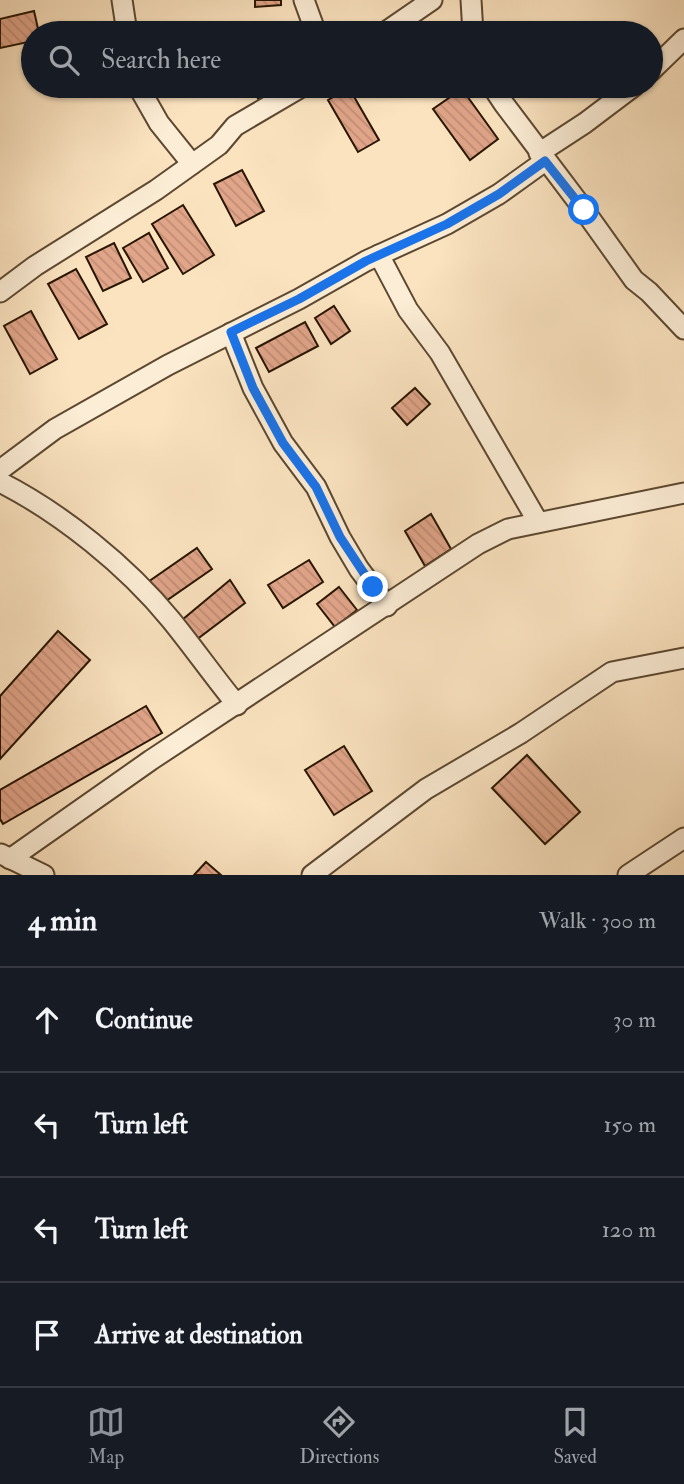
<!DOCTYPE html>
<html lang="en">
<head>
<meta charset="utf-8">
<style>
	body { margin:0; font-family:"IM FELL Double Pica",serif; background:#242831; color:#f1f3f6 }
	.stop { position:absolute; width:21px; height:21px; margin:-16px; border:5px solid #1a73e8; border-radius:50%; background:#fff }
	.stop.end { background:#1a73e8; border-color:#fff; box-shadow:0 2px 7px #0008 }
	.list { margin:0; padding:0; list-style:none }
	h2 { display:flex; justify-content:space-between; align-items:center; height:91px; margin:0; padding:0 28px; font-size:30px }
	h2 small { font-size:23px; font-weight:400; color:#9ea1a6 }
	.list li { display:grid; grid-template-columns:46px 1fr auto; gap:21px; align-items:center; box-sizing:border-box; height:105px; padding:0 28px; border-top:2px solid #363941 }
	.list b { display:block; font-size:26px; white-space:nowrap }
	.list em { font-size:23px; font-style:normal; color:#9ea1a6 }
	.icon { flex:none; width:38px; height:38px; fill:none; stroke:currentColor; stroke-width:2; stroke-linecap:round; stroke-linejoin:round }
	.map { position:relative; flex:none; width:684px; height:875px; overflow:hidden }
	.search { position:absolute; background:#171b24; box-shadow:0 2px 5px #0004; left:21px; right:21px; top:21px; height:77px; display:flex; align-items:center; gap:18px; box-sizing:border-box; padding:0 24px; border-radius:38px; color:#9ea1a6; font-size:26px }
	.sheet { height:511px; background:#171b24 }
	nav { display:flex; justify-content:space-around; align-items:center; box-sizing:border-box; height:98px; border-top:2px solid #363941; background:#171b24; font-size:19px; color:#9ea1a6 }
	nav a { display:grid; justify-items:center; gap:4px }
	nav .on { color:#8c9099 }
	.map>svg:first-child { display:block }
</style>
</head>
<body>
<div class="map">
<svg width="684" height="875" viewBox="0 0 684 875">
	<defs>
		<pattern id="building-back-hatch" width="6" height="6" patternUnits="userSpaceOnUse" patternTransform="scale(1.75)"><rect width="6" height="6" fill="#e1a58a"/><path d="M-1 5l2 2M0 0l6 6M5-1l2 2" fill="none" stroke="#c18d75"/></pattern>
	</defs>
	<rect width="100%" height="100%" fill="#fbe3c0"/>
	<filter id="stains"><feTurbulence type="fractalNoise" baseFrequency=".00286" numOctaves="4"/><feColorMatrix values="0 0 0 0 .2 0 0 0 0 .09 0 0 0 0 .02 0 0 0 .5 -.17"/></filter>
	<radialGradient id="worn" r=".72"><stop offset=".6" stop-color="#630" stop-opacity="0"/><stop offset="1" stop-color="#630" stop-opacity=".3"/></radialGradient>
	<g fill="url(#building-back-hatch)" stroke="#271500" stroke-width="2">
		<polygon points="255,0 281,0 281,5 255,7"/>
		<polygon points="34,11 39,33 33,33 33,41 0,48 0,19"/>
		<polygon points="250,86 286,86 261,103"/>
		<polygon points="349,88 379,140 358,152 328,100"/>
		<polygon points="462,89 498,139 470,160 433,109"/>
		<polygon points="242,170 264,211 236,226 214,184"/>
		<polygon points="183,205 214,255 183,274 152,224"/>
		<polygon points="149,233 168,268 143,282 123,248"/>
		<polygon points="114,243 131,278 103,291 86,257"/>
		<polygon points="76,269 107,324 79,339 48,284"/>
		<polygon points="334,306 350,331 331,344 315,318"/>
		<polygon points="31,311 57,359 30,374 4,326"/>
		<polygon points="305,322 318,346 269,372 256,348"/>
		<polygon points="415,388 430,404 407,425 392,408"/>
		<polygon points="431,514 451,549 425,566 405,531"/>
		<polygon points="197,548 212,569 163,603 148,582"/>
		<polygon points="309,560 323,582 283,608 268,585"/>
		<polygon points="230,580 245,603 196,640 182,620"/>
		<polygon points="339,587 357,610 335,627 317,604"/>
		<polygon points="58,631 90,660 0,759 0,696"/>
		<polygon points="146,706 162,733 3,824 0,819 0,790"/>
		<polygon points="344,746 372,791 334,815 305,770"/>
		<polygon points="527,755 580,812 545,844 492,788"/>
		<polygon points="206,862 221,875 194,875"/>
	</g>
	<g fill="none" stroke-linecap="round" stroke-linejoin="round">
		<defs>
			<g id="minor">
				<polyline points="122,0 127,33"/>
				<polyline points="304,0 316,33"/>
				<polyline points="471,0 473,33"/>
				<polyline points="384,33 432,0"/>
				<polyline points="651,71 684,39"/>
				<polyline points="138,86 159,123 192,164"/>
				<polyline points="492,86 504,104 584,210 634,280 649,292 684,329"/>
				<polyline points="539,153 585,123 634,86"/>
				<polyline points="379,255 408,310 440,353 538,522"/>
				<polyline points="0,292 35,266 156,190 219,145 235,126 303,86"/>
				<polyline points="231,333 253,388 283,443 316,487 340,537 359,569 387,606"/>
				<polyline points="0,470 55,429 168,365 299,299 366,261 447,224 499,194 545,161"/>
				<path d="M0,482C61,513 127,566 171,620C193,647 214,677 237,705"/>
				<polyline points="1,854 44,875"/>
				<polyline points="10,859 151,760 478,544 508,529 684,493"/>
				<polyline points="312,875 426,789 521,733 612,672 684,658"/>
				<polyline points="628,875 684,838"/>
			</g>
		</defs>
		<use href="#minor" stroke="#5c4830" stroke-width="23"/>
		<use href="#minor" stroke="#fcedd6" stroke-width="19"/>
	</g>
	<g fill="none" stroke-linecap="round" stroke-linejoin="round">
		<polyline stroke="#1a73e8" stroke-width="9" points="373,587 340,537 316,487 283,443 253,388 231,332 299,299 366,261 447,224 499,194 545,161 584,210"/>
	</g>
	<rect width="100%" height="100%" filter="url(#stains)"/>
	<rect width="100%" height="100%" fill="url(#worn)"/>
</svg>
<div class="stop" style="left:584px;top:210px"></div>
<div class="stop end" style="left:373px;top:587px"></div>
<div class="search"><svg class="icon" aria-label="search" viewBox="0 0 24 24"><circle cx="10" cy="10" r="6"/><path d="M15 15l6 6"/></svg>Search here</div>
</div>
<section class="sheet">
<h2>4 min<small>Walk · 300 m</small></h2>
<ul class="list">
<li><svg class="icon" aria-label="ahead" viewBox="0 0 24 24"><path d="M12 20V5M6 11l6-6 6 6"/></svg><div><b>Continue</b></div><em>30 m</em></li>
<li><svg class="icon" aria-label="left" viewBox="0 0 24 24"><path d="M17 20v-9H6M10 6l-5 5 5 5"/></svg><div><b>Turn left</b></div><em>150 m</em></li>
<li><svg class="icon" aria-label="left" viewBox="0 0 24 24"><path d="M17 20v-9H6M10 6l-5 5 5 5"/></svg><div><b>Turn left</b></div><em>120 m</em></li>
<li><svg class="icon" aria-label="arrive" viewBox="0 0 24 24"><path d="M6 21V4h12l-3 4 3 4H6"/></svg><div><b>Arrive at destination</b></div></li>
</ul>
</section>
<nav>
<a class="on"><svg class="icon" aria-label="map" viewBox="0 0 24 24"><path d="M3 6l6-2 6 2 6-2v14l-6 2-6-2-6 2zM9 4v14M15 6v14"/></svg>Map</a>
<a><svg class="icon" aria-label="directions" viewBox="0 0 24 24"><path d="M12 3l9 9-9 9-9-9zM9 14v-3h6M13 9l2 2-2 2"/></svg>Directions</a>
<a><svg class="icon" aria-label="saved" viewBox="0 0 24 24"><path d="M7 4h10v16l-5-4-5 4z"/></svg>Saved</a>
</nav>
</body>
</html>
